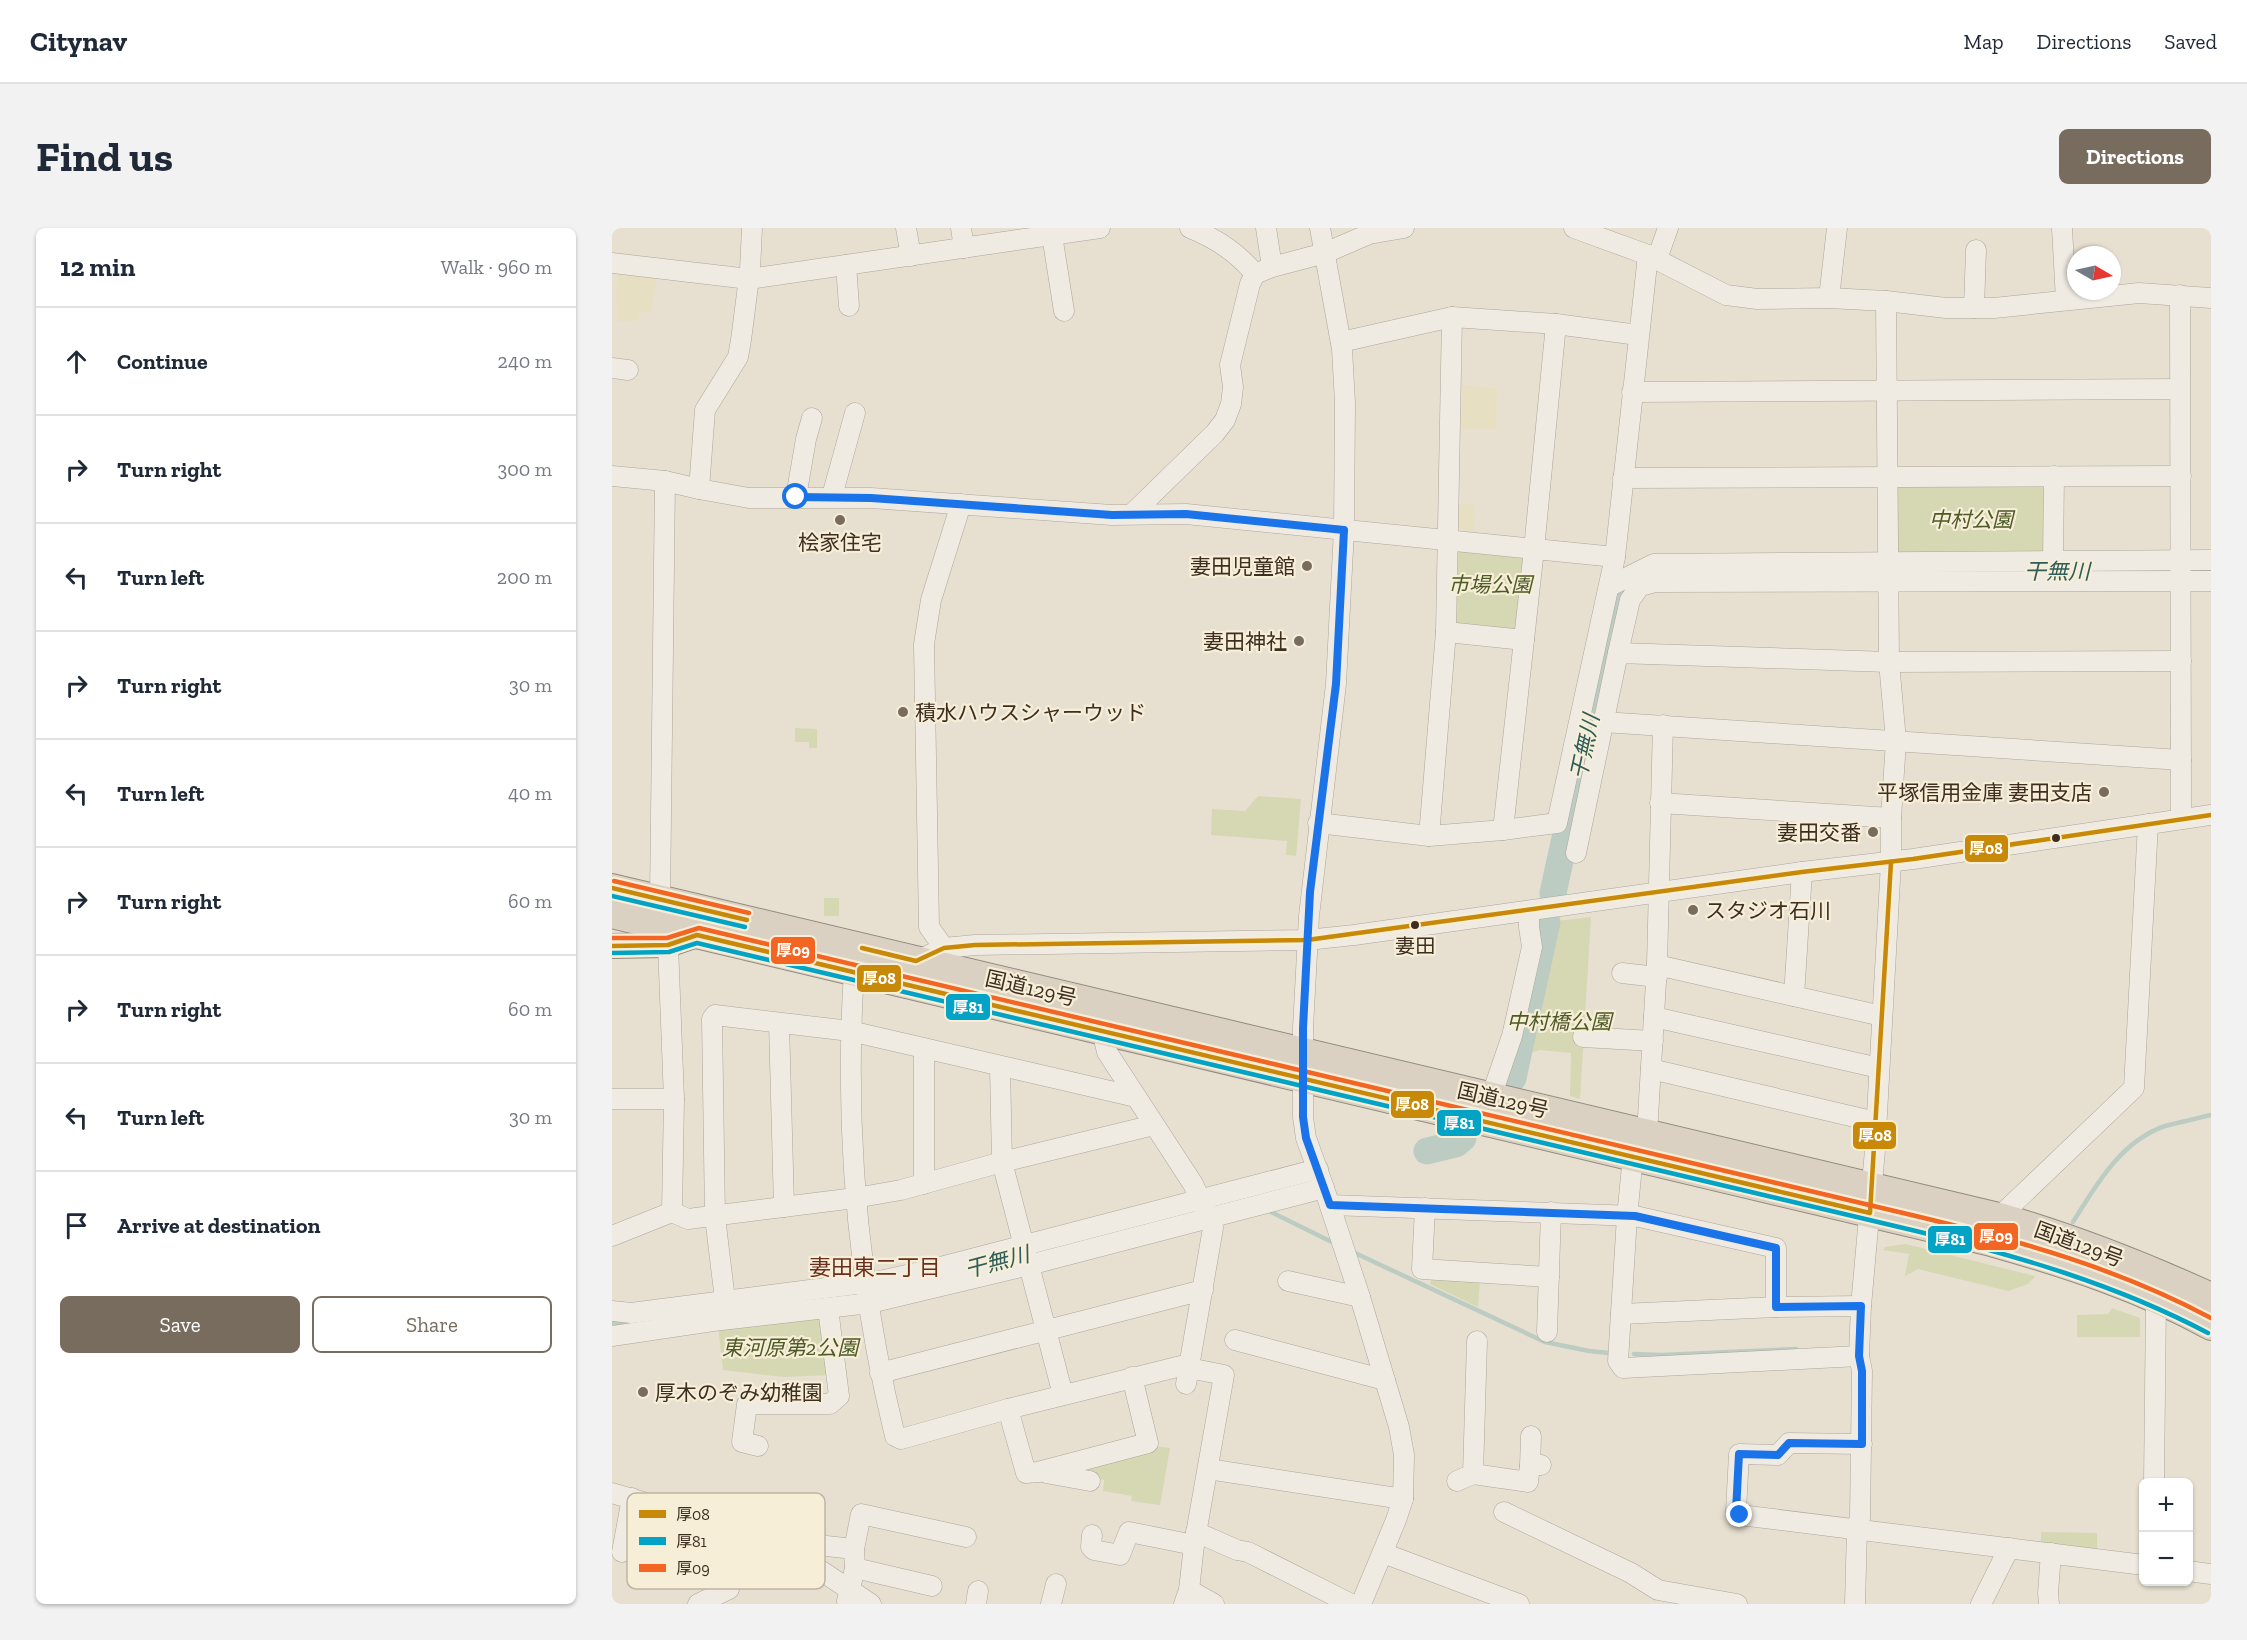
<!DOCTYPE html>
<html lang="en">
<head>
<meta charset="utf-8">
<style>
	body { margin:0; font-family:"Zilla Slab","Noto Sans JP",serif; background:#f2f2f3; color:#1f2937 }
	.controls { position:absolute; right:18px; bottom:18px; display:grid; overflow:hidden; border-radius:9px; box-shadow:0 2px 4px #0004 }
	.controls button { width:54px; height:54px; display:grid; place-items:center; padding:0; border:0; border-bottom:2px solid #e0e1e3; background:#fff; color:#1f2937; font:30px sans-serif }
	.compass { position:absolute; left:1455px; top:18px; width:54px; height:54px; border-radius:50%; background:#fff; box-shadow:0 2px 4px #0004; rotate:99deg }
	.stop { position:absolute; width:18px; height:18px; margin:-14px; border:4px solid #1a73e8; border-radius:50%; background:#fff }
	.stop.end { background:#1a73e8; border-color:#fff; box-shadow:0 2px 6px #0008 }
	.list { margin:0; padding:0; list-style:none }
	h2 { display:flex; justify-content:space-between; align-items:center; height:78px; margin:0; padding:0 24px; font-size:26px }
	h2 small { font-size:20px; font-weight:400; color:#747a83 }
	.list li { display:grid; grid-template-columns:39px 1fr auto; gap:18px; align-items:center; box-sizing:border-box; height:108px; padding:0 24px; border-top:2px solid #e0e1e3 }
	.list b { display:block; font-size:22px; white-space:nowrap }
	.list em { font-size:20px; font-style:normal; color:#747a83 }
	.actions { display:flex; gap:12px; padding:18px 24px }
	.actions a { flex:1; padding:14px 0; border:2px solid #786c5e; border-radius:9px; text-align:center; font-size:21px; color:#786c5e }
	.actions .main { background:#786c5e; color:#fff }
	.icon { flex:none; width:33px; height:33px; fill:none; stroke:currentColor; stroke-width:2; stroke-linecap:round; stroke-linejoin:round }
	.map { position:relative; flex:none; width:1599px; height:1376px; overflow:hidden; border-radius:9px }
	header { display:flex; align-items:center; gap:36px; box-sizing:border-box; height:84px; padding:0 30px; background:#fff; border-bottom:2px solid #e0e1e3 }
	header strong { font-size:28px }
	nav { display:flex; gap:33px; margin-inline-start:auto; font-size:21px }
	.intro { display:flex; align-items:center; justify-content:space-between; box-sizing:border-box; height:144px; padding:0 36px }
	h1 { margin:0; font-size:42px }
	.button { padding:15px 27px; border-radius:9px; background:#786c5e; color:#fff; font-size:21px; font-weight:700 }
	main { display:flex; gap:36px; padding:0 36px }
	aside { flex:1; background:#fff; border-radius:9px; box-shadow:0 2px 4px #0004 }
	.map>svg:first-child { display:block }
</style>
</head>
<body>
<header>
<strong>Citynav</strong>
<nav><a>Map</a><a>Directions</a><a>Saved</a></nav>
</header>
<div class="intro"><h1>Find us</h1><a class="button">Directions</a></div>
<main>
<aside>
<h2>12 min<small>Walk · 960 m</small></h2>
<ul class="list">
<li><svg class="icon" aria-label="ahead" viewBox="0 0 24 24"><path d="M12 20V5M6 11l6-6 6 6"/></svg><div><b>Continue</b></div><em>240 m</em></li>
<li><svg class="icon" aria-label="right" viewBox="0 0 24 24"><path d="M7 20v-9h11M14 6l5 5-5 5"/></svg><div><b>Turn right</b></div><em>300 m</em></li>
<li><svg class="icon" aria-label="left" viewBox="0 0 24 24"><path d="M17 20v-9H6M10 6l-5 5 5 5"/></svg><div><b>Turn left</b></div><em>200 m</em></li>
<li><svg class="icon" aria-label="right" viewBox="0 0 24 24"><path d="M7 20v-9h11M14 6l5 5-5 5"/></svg><div><b>Turn right</b></div><em>30 m</em></li>
<li><svg class="icon" aria-label="left" viewBox="0 0 24 24"><path d="M17 20v-9H6M10 6l-5 5 5 5"/></svg><div><b>Turn left</b></div><em>40 m</em></li>
<li><svg class="icon" aria-label="right" viewBox="0 0 24 24"><path d="M7 20v-9h11M14 6l5 5-5 5"/></svg><div><b>Turn right</b></div><em>60 m</em></li>
<li><svg class="icon" aria-label="right" viewBox="0 0 24 24"><path d="M7 20v-9h11M14 6l5 5-5 5"/></svg><div><b>Turn right</b></div><em>60 m</em></li>
<li><svg class="icon" aria-label="left" viewBox="0 0 24 24"><path d="M17 20v-9H6M10 6l-5 5 5 5"/></svg><div><b>Turn left</b></div><em>30 m</em></li>
<li><svg class="icon" aria-label="arrive" viewBox="0 0 24 24"><path d="M6 21V4h12l-3 4 3 4H6"/></svg><div><b>Arrive at destination</b></div></li>
</ul>
<div class="actions"><a class="main">Save</a><a>Share</a></div>
</aside>
<div class="map">
<svg width="1599" height="1376" viewBox="0 0 1599 1376">
	<rect width="100%" height="100%" fill="#e7e0d1"/>
	<g fill="#e6dfc2">
		<polygon points="7,38 45,50 39,83 28,85 25,93 6,93 4,64"/>
		<polygon points="849,157 885,160 884,201 850,201"/>
		<polygon points="845,276 863,277 862,303 845,301"/>
	</g>
	<g fill="#d6d7b3">
		<polygon points="1431,253 1438,262 1436,321 1430,328 1289,326 1281,318 1283,260 1290,254"/>
		<polygon points="845,323 910,326 914,330 906,401 901,405 847,399 843,394"/>
		<polygon points="183,500 205,501 205,520 197,520 197,514 183,514"/>
		<polygon points="646,568 689,571 684,628 674,627 675,613 599,607 600,581 633,583"/>
		<rect x="212" y="670" width="15" height="18"/>
		<polygon points="979,689 968,871 958,868 959,825 928,822 914,826 944,693"/>
		<polygon points="1294,1016 1423,1048 1423,1049 1416,1056 1396,1063 1306,1041 1293,1048 1297,1026 1271,1022 1273,1019"/>
		<polygon points="819,1052 868,1054 866,1079 818,1056"/>
		<polygon points="1500,1080 1528,1090 1528,1109 1465,1109 1465,1087 1496,1086"/>
		<polygon points="206,1085 211,1091 219,1147 171,1149 111,1142 106,1098"/>
		<polygon points="543,1218 558,1220 548,1277 519,1273 520,1268 491,1263 492,1252 464,1245 465,1239"/>
		<polygon points="1429,1304 1485,1305 1485,1326 1429,1319"/>
	</g>
	<g fill="none" stroke-linecap="round" stroke-linejoin="round">
		<g stroke="#bcccc2" stroke-width="4.5">
			<polyline points="655,982 724,1016"/>
			<path d="M1461,994C1484,957 1509,913 1553,898C1568,894 1584,891 1599,887"/>
			<polyline points="487,1009 537,995"/>
			<polyline points="743,1025 933,1114 977,1123 997,1125"/>
			<polyline points="0,1095 16,1094"/>
			<polyline points="1022,1126 1050,1127 1184,1121"/>
		</g>
		<g stroke="#bcccc2" stroke-width="27">
			<polyline points="1320,344 1599,342"/>
			<polyline points="941,665 1005,373"/>
			<polyline points="901,850 935,694"/>
			<polyline points="815,923 844,916 851,910"/>
		</g>
		<defs>
			<g id="minor">
				<polyline points="294,0 299,28"/>
				<polyline points="349,0 352,20"/>
				<path d="M578,0C603,10 626,25 643,46"/>
				<polyline points="654,0 660,39"/>
				<polyline points="708,0 730,121 733,175 732,302 724,456 697,688 691,800 691,889 694,910 712,960 748,1069 787,1199 792,1227 791,1271 784,1292 749,1376"/>
				<polyline points="962,0 1036,27 1114,67 1145,71 1217,70 1274,73 1334,80 1382,80 1527,65 1599,70"/>
				<polyline points="1450,0 1454,72"/>
				<polyline points="440,7 452,83"/>
				<polyline points="1045,31 1056,0"/>
				<polyline points="0,35 137,51 488,0"/>
				<polyline points="234,37 237,78"/>
				<polyline points="1568,67 1569,591"/>
				<polyline points="1217,70 1225,0"/>
				<polyline points="1362,80 1364,22"/>
				<polyline points="729,114 840,89 944,96 1026,107"/>
				<polyline points="0,140 16,142"/>
				<polyline points="1020,164 1567,161"/>
				<polyline points="0,248 53,253 87,261 137,270 259,270 500,287 574,286 1003,329"/>
				<polyline points="1011,250 1569,248"/>
				<polyline points="87,261 93,182 126,129 129,112 138,42 140,0"/>
				<polyline points="220,268 243,185"/>
				<polyline points="184,269 194,211 200,190"/>
				<polyline points="521,285 603,205 613,192 619,176 621,159 618,137 638,56 643,46 660,39 713,25 757,6 792,0"/>
				<polyline points="1441,334 1442,248"/>
				<polyline points="998,358 1042,336 1599,332"/>
				<polyline points="834,404 912,412"/>
				<polyline points="1006,425 1018,372 1028,358 1043,354 1599,353"/>
				<polyline points="991,494 1569,532"/>
				<polyline points="1048,575 1279,590"/>
				<polyline points="706,595 817,608 891,602 945,595 1003,329 1036,27"/>
				<polyline points="891,602 922,321 944,96"/>
				<polyline points="817,608 834,404 840,89"/>
				<polyline points="964,625 1006,425 1277,434 1569,433"/>
				<polyline points="48,672 53,253"/>
				<polyline points="56,717 62,871 60,984"/>
				<polyline points="332,720 317,699 312,416 319,372 349,276"/>
				<polyline points="304,733 332,720 363,717 695,712 742,707 1190,644 1301,631 1599,587"/>
				<polyline points="1045,737 1270,788"/>
				<path d="M242,744C232,899 246,1057 283,1208L289,1211L396,1181L577,1136"/>
				<polyline points="1010,745 1045,749"/>
				<polyline points="1182,768 1190,644"/>
				<polyline points="1042,789 1267,840"/>
				<polyline points="167,795 172,979"/>
				<polyline points="490,803 495,824 581,956 601,1000 574,1156"/>
				<polyline points="971,809 1041,813"/>
				<polyline points="312,821 312,956"/>
				<polyline points="388,839 390,934 451,1167"/>
				<polyline points="1039,841 1264,894"/>
				<polyline points="879,869 900,808 920,719 917,699 917,683"/>
				<polyline points="0,871 62,871"/>
				<polyline points="1035,906 1045,737 1051,497"/>
				<polyline points="1021,928 1015,989 1006,1133 1011,1140 1247,1128"/>
				<polyline points="718,977 1023,988 1164,1020 1164,1079"/>
				<polyline points="813,980 810,1041 937,1049"/>
				<polyline points="1387,989 1522,860 1536,596"/>
				<polyline points="0,1008 60,984 76,991 243,970 289,962 390,934 542,897"/>
				<polyline points="676,1053 748,1069"/>
				<polyline points="113,1072 103,989 100,791 103,787 238,803 524,869"/>
				<polyline points="0,1083 19,1085 268,1053 321,1041 706,941"/>
				<polyline points="1009,1086 1164,1079 1249,1078"/>
				<polyline points="935,1104 939,984"/>
				<polyline points="0,1108 101,1093 258,1075 417,1037 712,960"/>
				<polyline points="623,1112 773,1152"/>
				<polyline points="268,1145 591,1062"/>
				<polyline points="396,1181 414,1245 426,1244 536,1215 520,1149"/>
				<polyline points="1250,1216 1177,1215 1166,1227 1127,1226 1124,1283 1128,1287 1532,1337"/>
				<polyline points="146,1218 130,1214 135,1176 218,1176 227,1168 216,1080"/>
				<polyline points="918,1238 919,1208"/>
				<polyline points="596,1241 791,1271"/>
				<polyline points="434,1245 478,1253"/>
				<polyline points="861,1246 916,1254 918,1238 929,1237"/>
				<polyline points="845,1253 861,1246 865,1113"/>
				<polyline points="1542,1254 1544,1073"/>
				<polyline points="0,1265 163,1312 259,1376"/>
				<polyline points="892,1284 1019,1345 1046,1362 1125,1376"/>
				<polyline points="584,1304 625,1322 636,1324 739,1376"/>
				<polyline points="480,1307 479,1319 482,1322 508,1327 517,1304 582,1317"/>
				<polyline points="168,1313 242,1321"/>
				<polyline points="10,1324 20,1270"/>
				<polyline points="771,1325 907,1376"/>
				<polyline points="243,1340 320,1358"/>
				<polyline points="1576,1343 1599,1346"/>
				<polyline points="577,1362 602,1376"/>
				<polyline points="235,1373 243,1340 242,1321 249,1286 354,1309"/>
				<polyline points="86,1376 117,1361 132,1304"/>
				<polyline points="364,1376 366,1363"/>
				<polyline points="439,1376 444,1356"/>
				<polyline points="572,1376 577,1362 582,1317 612,1147 577,1140"/>
				<polyline points="1243,1376 1245,1301 1248,1290 1250,1143 1247,1128 1249,1078 1263,922 1279,634 1279,590 1284,513 1277,434 1274,73"/>
				<polyline points="1369,1376 1397,1320"/>
				<polyline points="1437,1376 1436,1365 1439,1325"/>
			</g>
			<polyline id="major" points="0,718 56,717 85,707"/>
			<g id="highway">
				<path d="M0,660L1387,989C1460,1010 1529,1037 1599,1069"/>
				<path d="M0,686L1379,1014C1454,1035 1531,1060 1599,1098"/>
			</g>
		</defs>
		<use href="#minor" stroke="#ada599" stroke-width="21"/>
		<use href="#major" stroke="#928b80" stroke-width="26"/>
		<use href="#highway" stroke="#928b80" stroke-width="30"/>
		<use href="#minor" stroke="#efebe3" stroke-width="20"/>
		<use href="#major" stroke="#e6e1d4" stroke-width="24"/>
		<use href="#highway" stroke="#dad1c2" stroke-width="28"/>
		<defs>
			<g id="bus-1">
				<polyline points="0,660 135,692"/>
				<polyline points="0,718 56,717 85,707 1258,985 1279,634"/>
				<polyline points="250,720 304,733 332,720 363,717 695,712 1190,644 1301,631 1599,587"/>
			</g>
			<g id="bus-2">
				<polyline points="0,668 133,699"/>
				<path d="M0,725L57,724L85,715L1304,1003C1405,1028 1503,1056 1596,1105"/>
			</g>
			<g id="bus-3">
				<polyline points="2,653 137,685"/>
				<path d="M0,710H55L87,700L1308,989C1409,1013 1507,1041 1599,1090"/>
			</g>
		</defs>
		<use href="#bus-1" stroke="#f7eed8" stroke-width="9"/>
		<use href="#bus-2" stroke="#f7eed8" stroke-width="9"/>
		<use href="#bus-3" stroke="#f7eed8" stroke-width="9"/>
		<use href="#bus-1" stroke="#c88808" stroke-width="4.5"/>
		<use href="#bus-2" stroke="#03a3c5" stroke-width="4.5"/>
		<use href="#bus-3" stroke="#f26522" stroke-width="4.5"/>
	</g>
	<g fill="none" stroke-linecap="round" stroke-linejoin="round">
		<polyline stroke="#1a73e8" stroke-width="8" points="184,269 259,270 500,287 574,286 732,302 724,456 698,664 691,800 691,889 694,910 718,977 1023,988 1164,1020 1164,1079 1249,1078 1247,1128 1250,1143 1250,1216 1177,1215 1166,1227 1127,1226 1124,1283 1128,1287"/>
	</g>
	<g fill="#786c5e" stroke="#f7eed8" stroke-width="2">
		<circle cx="228" cy="292" r="6"/>
		<circle cx="695" cy="338" r="6"/>
		<circle cx="687" cy="413" r="6"/>
		<circle cx="291" cy="484" r="6"/>
		<circle cx="1492" cy="564" r="6"/>
		<circle cx="1261" cy="604" r="6"/>
		<circle cx="1081" cy="682" r="6"/>
		<circle cx="31" cy="1164" r="6"/>
	</g>
	<g fill="#3d2e20" stroke="#f7eed8" stroke-width="2">
		<circle cx="1444" cy="610" r="5"/>
		<circle cx="803" cy="697" r="5"/>
	</g>
	<g text-anchor="middle" dominant-baseline="central" stroke-width="4.5" stroke-linejoin="round" paint-order="stroke">
		<g font-size="20" fill="#3d2e20" stroke="#f7eed8">
			<text x="803" y="718">妻田</text>
		</g>
		<g font-size="21" font-style="italic" fill="#4d5a26" stroke="#f7eed8">
			<text x="1359" y="291">中村公園</text>
			<text x="878" y="356">市場公園</text>
			<text x="947" y="793">中村橋公園</text>
			<text x="178" y="1119">東河原第2公園</text>
		</g>
		<g font-size="21" fill="#3d2e20" stroke="#f7eed8" text-anchor="end">
			<text x="228" y="314" text-anchor="middle">桧家住宅</text>
			<text x="683" y="338">妻田児童館</text>
			<text x="675" y="413">妻田神社</text>
			<text x="303" y="484" text-anchor="start">積水ハウスシャーウッド</text>
			<text x="1480" y="564">平塚信用金庫 妻田支店</text>
			<text x="1249" y="604">妻田交番</text>
			<text x="1093" y="682" text-anchor="start">スタジオ石川</text>
			<text x="43" y="1164" text-anchor="start">厚木のぞみ幼稚園</text>
		</g>
		<g font-size="21" fill="#3d2e20" stroke="#f7eed8">
			<text transform="translate(419 760) rotate(13)">国道129号</text>
			<text transform="translate(891 872) rotate(13)">国道129号</text>
			<text transform="translate(1467 1016) rotate(20)">国道129号</text>
		</g>
		<g font-size="22" font-style="italic" fill="#2f5d5a" stroke="#f7eed8">
			<text x="1445" y="343">干無川</text>
			<text transform="translate(973 519) rotate(-78)">干無川</text>
			<text transform="translate(385 1034) rotate(-15)">干無川</text>
		</g>
		<g font-size="22" fill="#6b2e1e" stroke="#f7eed8">
			<text x="263" y="1039">妻田東二丁目</text>
		</g>
	</g>
	<rect x="15" y="1265" width="198" height="96" rx="9" fill="#f7eed8" stroke="#bfb4a1" stroke-width="1.5"/>
	<rect x="27" y="1282" width="27" height="8" fill="#c88808"/>
	<rect x="27" y="1309" width="27" height="8" fill="#03a3c5"/>
	<rect x="27" y="1336" width="27" height="8" fill="#f26522"/>
	<g font-size="16" fill="#3d2e20">
		<text x="64" y="1292">厚08</text>
		<text x="64" y="1319">厚81</text>
		<text x="64" y="1346">厚09</text>
	</g>
	<g stroke="#f7eed8" stroke-width="2">
		<rect x="1352" y="606" width="45" height="29" rx="6" fill="#c88808"/>
		<rect x="158" y="708" width="46" height="29" rx="6" fill="#f26522"/>
		<rect x="244" y="736" width="46" height="29" rx="6" fill="#c88808"/>
		<rect x="333" y="765" width="46" height="28" rx="6" fill="#03a3c5"/>
		<rect x="778" y="862" width="45" height="29" rx="6" fill="#c88808"/>
		<rect x="824" y="881" width="46" height="28" rx="6" fill="#03a3c5"/>
		<rect x="1240" y="893" width="45" height="29" rx="6" fill="#c88808"/>
		<rect x="1361" y="994" width="46" height="29" rx="6" fill="#f26522"/>
		<rect x="1315" y="997" width="46" height="29" rx="6" fill="#03a3c5"/>
	</g>
	<g font-size="16" text-anchor="middle" font-weight="bold" fill="#fff">
		<text x="1374" y="626">厚08</text>
		<text x="181" y="728">厚09</text>
		<text x="267" y="756">厚08</text>
		<text x="356" y="785">厚81</text>
		<text x="800" y="882">厚08</text>
		<text x="847" y="901">厚81</text>
		<text x="1263" y="913">厚08</text>
		<text x="1384" y="1014">厚09</text>
		<text x="1338" y="1017">厚81</text>
	</g>
</svg>
<div class="controls">
<button>+</button>
<button>−</button>
</div>
<svg class="compass" viewBox="-18 -18 36 36"><path d="M0-13l5 13h-10z" fill="#e53935"/><path d="M0 13l5-13h-10z" fill="#747a83"/></svg>
<div class="stop" style="left:184px;top:269px"></div>
<div class="stop end" style="left:1128px;top:1287px"></div>
</div>
</main>
</body>
</html>
